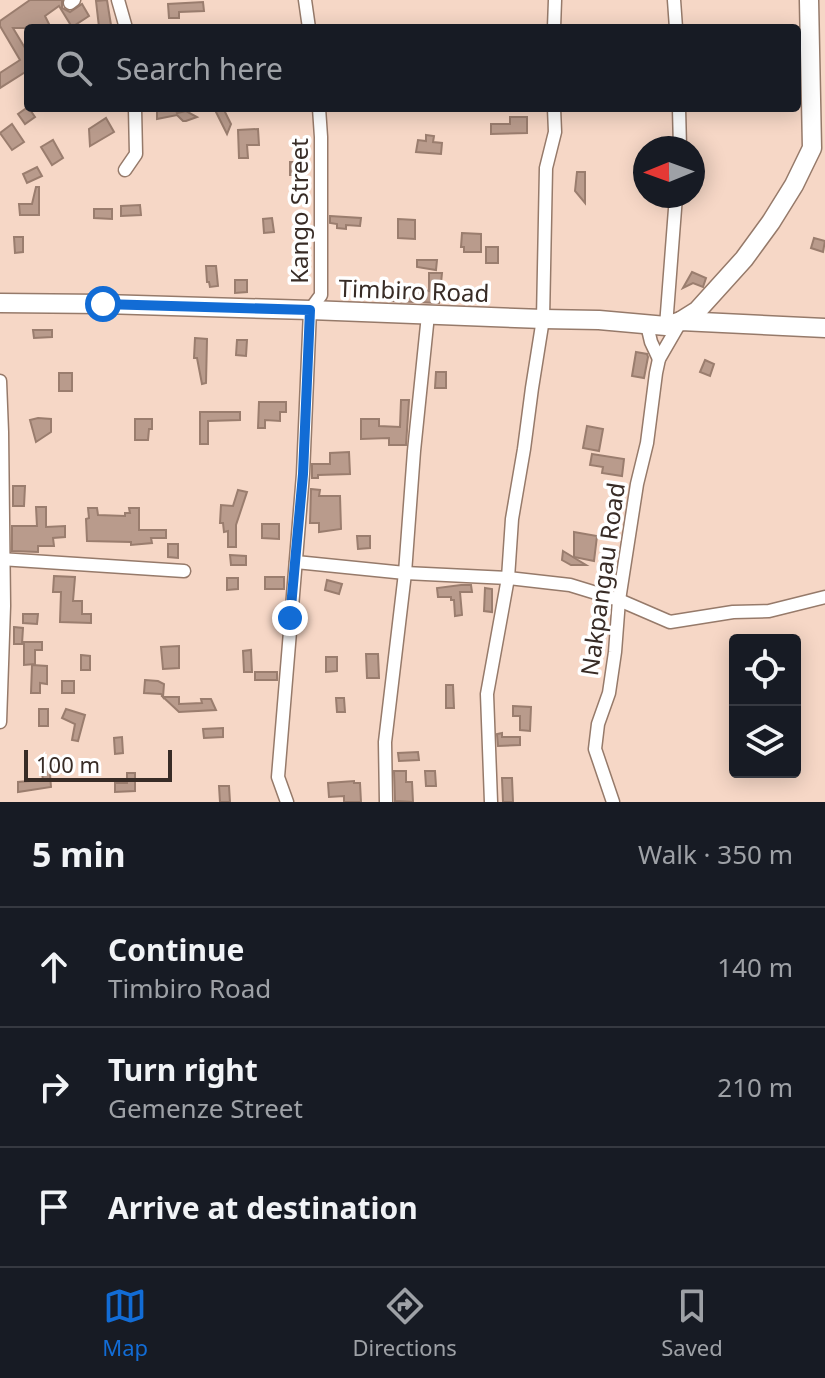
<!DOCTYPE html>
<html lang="en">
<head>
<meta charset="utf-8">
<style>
	body { margin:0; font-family:"Noto Sans",sans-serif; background:#242831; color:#f1f3f6 }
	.controls { position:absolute; right:24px; bottom:24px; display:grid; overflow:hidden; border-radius:8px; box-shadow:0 4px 20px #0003 }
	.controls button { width:72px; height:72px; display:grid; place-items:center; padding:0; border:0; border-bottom:2px solid #363941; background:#171b24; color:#f1f3f6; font:40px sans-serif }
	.compass { position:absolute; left:633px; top:136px; width:72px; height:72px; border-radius:50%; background:#171b24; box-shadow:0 4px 20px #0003; rotate:269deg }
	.scale { position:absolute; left:24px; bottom:20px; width:148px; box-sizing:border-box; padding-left:8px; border:4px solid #382c26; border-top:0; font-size:22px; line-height:28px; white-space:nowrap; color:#382c26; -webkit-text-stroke:6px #fff; paint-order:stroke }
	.stop { position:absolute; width:24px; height:24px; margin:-18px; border:6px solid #126cd5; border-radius:50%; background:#fff }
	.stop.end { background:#126cd5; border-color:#fff; box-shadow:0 2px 8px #0008 }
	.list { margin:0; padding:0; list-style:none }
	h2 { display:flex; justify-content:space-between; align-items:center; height:104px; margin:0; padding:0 32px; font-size:34px }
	h2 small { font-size:26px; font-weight:400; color:#9ea1a6 }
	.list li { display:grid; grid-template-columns:52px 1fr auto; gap:24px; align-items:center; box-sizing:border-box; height:120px; padding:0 32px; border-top:2px solid #363941 }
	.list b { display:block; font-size:30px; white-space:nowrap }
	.list p { margin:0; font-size:26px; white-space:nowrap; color:#9ea1a6 }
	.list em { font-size:26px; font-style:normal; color:#9ea1a6 }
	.icon { flex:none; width:44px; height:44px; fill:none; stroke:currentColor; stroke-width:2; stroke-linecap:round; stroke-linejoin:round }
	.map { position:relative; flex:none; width:825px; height:802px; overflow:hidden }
	.search { position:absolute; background:#171b24; box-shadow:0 4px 20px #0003; left:24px; right:24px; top:24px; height:88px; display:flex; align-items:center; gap:20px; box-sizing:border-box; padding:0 28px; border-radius:8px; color:#9ea1a6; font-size:30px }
	.sheet { height:464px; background:#171b24 }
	nav { display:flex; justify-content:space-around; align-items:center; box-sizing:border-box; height:112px; border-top:2px solid #363941; background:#171b24; font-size:22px; color:#9ea1a6 }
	nav a { display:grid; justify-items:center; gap:4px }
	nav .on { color:#126cd5 }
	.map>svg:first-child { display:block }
</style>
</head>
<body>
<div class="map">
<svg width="825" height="802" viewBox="0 0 825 802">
	<rect width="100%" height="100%" fill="#f6d7c6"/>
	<g fill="#b99b8c" stroke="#9a7d6e" stroke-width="2">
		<polygon points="30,0 62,0 62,8 70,12 82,4 89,16 72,27 59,6 45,16 51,28 13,28 28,53 28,72 27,71 0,88 0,73 20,60 0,26 0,21"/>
		<polygon points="107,0 111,25 99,27 96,1"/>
		<polygon points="203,2 204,11 179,12 179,18 169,18 168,4"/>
		<polygon points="28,107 35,117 25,124 18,114"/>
		<polygon points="157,108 175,108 177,113 186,111 197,117 186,121 183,121 177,115 157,119"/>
		<polygon points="215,110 224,110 231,124 227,134"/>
		<polygon points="510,117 527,117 527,133 491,134 491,124 510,124"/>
		<polygon points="106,118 114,132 90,146 89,129"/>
		<polygon points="12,124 24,142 12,150 0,133"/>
		<polygon points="258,129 259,145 247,145 248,158 239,158 238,130"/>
		<polygon points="426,135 434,136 433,142 442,143 441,154 416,152 418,140 426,141"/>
		<polygon points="53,140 63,158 52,165 41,147"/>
		<rect x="290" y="162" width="13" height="13"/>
		<polygon points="37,167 42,176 27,183 23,174"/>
		<polygon points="577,172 585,172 585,203 575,191"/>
		<polygon points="36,187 39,187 39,215 20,215 19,204 32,204"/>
		<polygon points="140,205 141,215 121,216 121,206"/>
		<polygon points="94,209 112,209 112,219 94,218"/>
		<polygon points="330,216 361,218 360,226 346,225 346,229 337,228 337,224 330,223"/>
		<polygon points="272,218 274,232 264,233 263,219"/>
		<polygon points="398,219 415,220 415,239 398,238"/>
		<polygon points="462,233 481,234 481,252 464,252 464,247 461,247"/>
		<polygon points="14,237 23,237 23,252 15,253"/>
		<polygon points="814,238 825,241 823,252 811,248"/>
		<rect x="486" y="247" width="12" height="16"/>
		<polygon points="417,260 437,260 436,270 417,267"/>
		<polygon points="206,266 216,266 218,286 210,287 209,282 207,282"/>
		<polygon points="692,272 706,278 703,287 693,283 683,288"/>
		<polygon points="429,273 442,273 439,303 391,301 392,291 397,291 398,287 429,291"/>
		<polygon points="235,280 247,280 247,292 235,293"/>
		<polygon points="33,330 52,330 52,337 34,338"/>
		<polygon points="195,338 207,339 206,383 202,384 197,358 194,358"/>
		<polygon points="237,340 247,340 246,356 236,355"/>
		<polygon points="636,352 647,354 648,357 644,378 632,376"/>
		<polygon points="705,360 714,364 710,376 700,372"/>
		<polygon points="436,372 446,372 446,388 435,388"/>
		<rect x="59" y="373" width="13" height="18"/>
		<polygon points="401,400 409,400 406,445 389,445 389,438 361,439 361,419 379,419 379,426 400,427"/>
		<polygon points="259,402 286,402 286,412 280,412 280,421 265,420 265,428 258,428"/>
		<polygon points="200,412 240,412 240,420 208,421 208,444 200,444"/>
		<polygon points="38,418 51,419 51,432 36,442 30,420"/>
		<polygon points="135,419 152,419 152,429 149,429 148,440 135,440"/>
		<polygon points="587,426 603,429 599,451 583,448"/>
		<polygon points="349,452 350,474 318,475 318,478 312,478 312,464 330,464 330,453"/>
		<polygon points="592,454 624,459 622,476 602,473 603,467 590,465"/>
		<polygon points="13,486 25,486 24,506 13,506"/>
		<polygon points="311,489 320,490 319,496 340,496 341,529 319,532 319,523 310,523"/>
		<polygon points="238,490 247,492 236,525 236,547 228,547 228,531 224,532 223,523 220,523 221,505 233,506"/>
		<polygon points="611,493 624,495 622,510 619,510 617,519 607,517"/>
		<polygon points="36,507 46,507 46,527 65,526 65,537 53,538 54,546 38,546 38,552 12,551 12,526 37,526"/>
		<polygon points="88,508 97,508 98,515 125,516 125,513 130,513 129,508 139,508 139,530 166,530 166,538 151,538 152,543 131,545 131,542 87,541 86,519 89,518"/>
		<polygon points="262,524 279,524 279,539 262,538"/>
		<polygon points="574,532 597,536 594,561 574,557"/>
		<polygon points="357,536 370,536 370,548 358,549"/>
		<polygon points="168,544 178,544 178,558 168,557"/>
		<polygon points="563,551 586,565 571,565 562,560"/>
		<polygon points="230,555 246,556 246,565 231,565"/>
		<polygon points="54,576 75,577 73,601 82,601 82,614 91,614 91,623 60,622 61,592 53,592"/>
		<rect x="265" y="577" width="19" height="12"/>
		<polygon points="227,578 238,578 238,589 227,590"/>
		<polygon points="327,580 342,584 339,594 325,590"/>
		<polygon points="461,585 471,585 472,592 460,592 462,615 455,616 454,600 451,600 451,597 438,597 437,588"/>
		<polygon points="485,588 492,589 492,612 484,611"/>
		<polygon points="23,614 38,614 37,624 23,623"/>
		<polygon points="14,627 23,628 22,644 14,644"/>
		<polygon points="24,642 42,642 42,650 35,650 35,664 24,665"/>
		<polygon points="179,646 179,668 163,669 161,647"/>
		<polygon points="251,650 252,672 244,672 243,651"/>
		<polygon points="366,654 378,654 379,678 367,678"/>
		<polygon points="81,655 90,656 90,670 81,670"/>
		<polygon points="326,657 337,657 337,671 326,672"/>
		<polygon points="32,665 47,666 47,684 40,683 40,693 31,693"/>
		<rect x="255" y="672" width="22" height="8"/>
		<polygon points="145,680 158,681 164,684 163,697 161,694 144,693"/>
		<rect x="62" y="681" width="12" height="12"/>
		<polygon points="446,685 453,685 454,708 446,708"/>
		<polygon points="163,697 179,697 179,704 202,703 201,699 211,699 216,710 179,712"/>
		<polygon points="336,698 344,698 345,712 337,712"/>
		<polygon points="513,706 531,707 530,731 520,730 520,716 513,716"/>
		<rect x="39" y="709" width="9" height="17"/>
		<polygon points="66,709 85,715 78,741 72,740 75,724 62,718"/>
		<polygon points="223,728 223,737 204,738 203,729"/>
		<polygon points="502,733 502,737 520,737 520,745 498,746 497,734"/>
		<polygon points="122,737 123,753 115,754 114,738"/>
		<polygon points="418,752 419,760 399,761 398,753"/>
		<polygon points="63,764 64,772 50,774 51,787 18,792 18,782 43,780 41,766"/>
		<polygon points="394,771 406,771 406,782 412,782 413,802 395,801"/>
		<polygon points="425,771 435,771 436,786 426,786"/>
		<polygon points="127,773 135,773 135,791 115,792 115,783 127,783"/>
		<polygon points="502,778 512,778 513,802 503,802"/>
		<polygon points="354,781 354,783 360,783 361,802 344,802 344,796 329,797 328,783"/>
		<polygon points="219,786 229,786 230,802 220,802"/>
	</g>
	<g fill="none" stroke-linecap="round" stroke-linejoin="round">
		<defs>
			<g id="street">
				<polyline points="118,0 126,28"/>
				<polyline points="305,0 309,28"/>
				<polyline points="674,0 676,28"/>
				<polyline points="70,3 74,0"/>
				<polyline points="554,28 555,0"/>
				<polyline points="679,108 680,148"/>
				<polyline points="125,170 136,154 135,108"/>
				<polyline points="647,325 651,342 659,359"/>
				<polyline points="666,326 676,196"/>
				<polyline points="0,381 2,432 4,606 0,722"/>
				<polyline points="0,559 184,571"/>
				<polyline points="296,562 405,573 508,578 570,585 619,600 670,622 733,612 769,611 825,597"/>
				<polyline points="287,802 278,777 303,474 310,310 321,295 321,137 319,108"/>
				<polyline points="386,802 385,742 405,573 414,451 428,315"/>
				<polyline points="491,802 487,694 508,578 512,519 524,449 532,388 543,319 546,168 555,132 554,108"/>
				<polyline points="613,802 595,749 598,724 609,693 615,652 619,600 637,484 647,443 656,373 659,359 681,321"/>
			</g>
			<g id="secondary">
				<polyline points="0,303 103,304 310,310 543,319 599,320 666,326 681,321 825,328"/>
				<polyline points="681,321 697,311 744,259 771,222 794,185 812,148 809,0"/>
			</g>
		</defs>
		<use href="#street" stroke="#967a6a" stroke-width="15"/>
		<use href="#secondary" stroke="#967a6a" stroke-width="21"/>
		<use href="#street" stroke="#fff" stroke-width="12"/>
		<use href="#secondary" stroke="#fff" stroke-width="18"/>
	</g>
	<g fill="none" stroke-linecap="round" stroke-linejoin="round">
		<polyline stroke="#126cd5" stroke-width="10" points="103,304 310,310 303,474 290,618"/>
	</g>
	<g text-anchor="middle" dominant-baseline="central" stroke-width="7" stroke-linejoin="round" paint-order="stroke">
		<g font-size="24" fill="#382c26" stroke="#fff">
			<text transform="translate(298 211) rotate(-90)">Kango Street</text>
			<text transform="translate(414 290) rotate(2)">Timbiro Road</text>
			<text transform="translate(602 579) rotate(-82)">Nakpangau Road</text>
		</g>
	</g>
</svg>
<div class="controls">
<button><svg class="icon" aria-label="locate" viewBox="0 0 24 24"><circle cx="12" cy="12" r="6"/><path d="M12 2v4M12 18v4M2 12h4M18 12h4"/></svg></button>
<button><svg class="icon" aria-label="layers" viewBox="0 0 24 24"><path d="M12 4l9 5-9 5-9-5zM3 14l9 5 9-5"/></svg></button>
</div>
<svg class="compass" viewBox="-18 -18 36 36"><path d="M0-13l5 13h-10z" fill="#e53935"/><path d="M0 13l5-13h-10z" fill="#9ea1a6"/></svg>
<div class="scale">100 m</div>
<div class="stop" style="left:103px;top:304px"></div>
<div class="stop end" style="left:290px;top:618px"></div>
<div class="search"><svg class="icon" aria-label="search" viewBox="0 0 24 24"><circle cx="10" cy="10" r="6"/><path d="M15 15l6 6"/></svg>Search here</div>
</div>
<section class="sheet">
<h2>5 min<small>Walk · 350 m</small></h2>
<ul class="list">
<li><svg class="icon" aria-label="ahead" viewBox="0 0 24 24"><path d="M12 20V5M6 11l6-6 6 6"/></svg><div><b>Continue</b><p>Timbiro Road</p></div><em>140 m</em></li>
<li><svg class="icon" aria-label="right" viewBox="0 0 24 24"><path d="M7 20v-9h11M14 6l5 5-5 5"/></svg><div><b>Turn right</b><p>Gemenze Street</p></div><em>210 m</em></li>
<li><svg class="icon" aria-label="arrive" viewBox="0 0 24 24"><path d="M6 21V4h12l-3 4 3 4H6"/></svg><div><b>Arrive at destination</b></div></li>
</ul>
</section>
<nav>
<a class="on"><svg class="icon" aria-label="map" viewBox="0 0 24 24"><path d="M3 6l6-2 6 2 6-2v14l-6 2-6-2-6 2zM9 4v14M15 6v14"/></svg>Map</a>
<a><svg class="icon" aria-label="directions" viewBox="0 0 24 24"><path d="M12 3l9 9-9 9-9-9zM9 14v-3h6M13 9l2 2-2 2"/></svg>Directions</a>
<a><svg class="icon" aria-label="saved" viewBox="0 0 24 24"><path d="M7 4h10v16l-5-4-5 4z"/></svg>Saved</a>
</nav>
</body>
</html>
